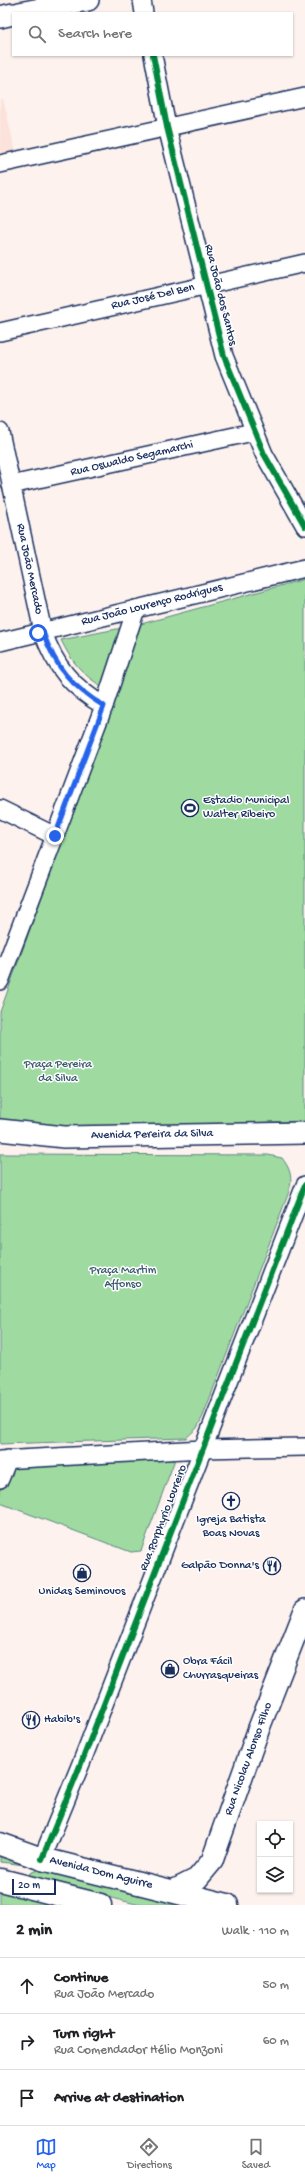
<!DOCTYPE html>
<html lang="en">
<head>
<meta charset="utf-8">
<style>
	body { margin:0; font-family:"Gochi Hand",sans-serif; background:#f6f6f6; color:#202124 }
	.controls { position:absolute; right:12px; bottom:12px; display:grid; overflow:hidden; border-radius:0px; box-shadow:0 1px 3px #0004 }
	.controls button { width:36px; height:36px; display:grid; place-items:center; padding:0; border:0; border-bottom:1px solid #e0e0e0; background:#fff; color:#202124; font:20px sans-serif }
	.scale { position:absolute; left:12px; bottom:10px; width:44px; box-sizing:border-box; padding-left:4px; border:2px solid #1b2f5e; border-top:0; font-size:11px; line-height:14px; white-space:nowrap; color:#1b2f5e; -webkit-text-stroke:3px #fff; paint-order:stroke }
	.stop { position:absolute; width:12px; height:12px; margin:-9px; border:3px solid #2563eb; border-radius:50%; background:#fff }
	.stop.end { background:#2563eb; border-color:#fff; box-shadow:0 1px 4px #0008 }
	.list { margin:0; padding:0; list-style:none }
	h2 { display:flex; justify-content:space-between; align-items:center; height:52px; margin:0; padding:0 16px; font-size:17px }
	h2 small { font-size:13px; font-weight:400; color:#757577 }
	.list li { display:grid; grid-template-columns:26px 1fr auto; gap:12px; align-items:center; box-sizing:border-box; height:56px; padding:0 16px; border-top:1px solid #e0e0e0 }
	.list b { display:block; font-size:15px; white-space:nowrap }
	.list p { margin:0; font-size:13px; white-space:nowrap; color:#757577 }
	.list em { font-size:13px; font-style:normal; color:#757577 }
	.icon { flex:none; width:22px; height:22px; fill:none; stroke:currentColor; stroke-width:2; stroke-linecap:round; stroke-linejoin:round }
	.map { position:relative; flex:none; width:305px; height:1905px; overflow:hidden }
	.search { position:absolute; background:#fff; box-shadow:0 1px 3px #0004; left:12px; right:12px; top:12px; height:44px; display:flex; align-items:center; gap:10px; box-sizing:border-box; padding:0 14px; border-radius:0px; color:#757577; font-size:15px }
	.sheet { height:220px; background:#fff }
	nav { display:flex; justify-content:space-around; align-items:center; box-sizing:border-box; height:56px; border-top:1px solid #e0e0e0; background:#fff; font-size:11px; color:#757577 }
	nav a { display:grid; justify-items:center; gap:2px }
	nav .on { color:#2563eb }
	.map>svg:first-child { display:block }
</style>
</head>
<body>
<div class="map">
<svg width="305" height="1905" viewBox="0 0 305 1905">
	<rect width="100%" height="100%" fill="#fdf2ee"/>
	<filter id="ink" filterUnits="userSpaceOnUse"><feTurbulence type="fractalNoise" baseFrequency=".025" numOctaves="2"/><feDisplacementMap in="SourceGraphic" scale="8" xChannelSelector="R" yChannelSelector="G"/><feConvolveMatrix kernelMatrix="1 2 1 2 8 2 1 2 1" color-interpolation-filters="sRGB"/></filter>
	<g filter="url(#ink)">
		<polygon fill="#fbe2da" points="3,99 16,153 0,155 0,100"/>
		<g fill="#9fdba1" stroke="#5d8580">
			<polygon points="305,579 305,1121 64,1129 0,1124 0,1012 141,624"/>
			<path d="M127,627L101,686C82,674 71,661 61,640Z"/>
			<path d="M0,1154L268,1155L282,1158C297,1177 290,1189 282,1210L203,1416L197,1428L186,1438L0,1444Z"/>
			<polygon points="177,1454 141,1551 131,1552 0,1503 0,1489 10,1463"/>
			<polygon points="0,1852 31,1862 25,1865 0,1862"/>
			<polygon points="45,1867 187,1905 140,1905 28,1877 30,1873"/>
			<polygon points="0,1887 72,1905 0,1905"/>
		</g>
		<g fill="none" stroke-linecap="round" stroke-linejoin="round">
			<defs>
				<g id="minor">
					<polyline points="142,0 144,13"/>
					<polyline points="153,55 167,127 224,356 264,454 305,526"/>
					<polyline points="0,164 305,97"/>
					<polyline points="0,332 305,263"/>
					<path d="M0,432L43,632C55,667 72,687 104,706"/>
					<polyline points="11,485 253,432"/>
					<polyline points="0,642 305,568"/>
					<polyline points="0,809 55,836"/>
					<polyline points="0,981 104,706 136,609"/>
					<polyline points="0,1460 203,1449 305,1447"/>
					<polyline points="0,1479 8,1459"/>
					<polyline points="42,1859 84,1756 305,1185"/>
				</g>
				<g id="major">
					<polyline points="19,13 88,0"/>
					<polyline points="0,17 13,14"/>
					<polyline points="0,1130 64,1137 305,1133"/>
					<polyline points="173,1891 197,1879 212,1861 259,1728 305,1610"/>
				</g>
				<g id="highway">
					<polyline points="0,1844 42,1859 227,1905"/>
					<polyline points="0,1880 100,1905"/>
				</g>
			</defs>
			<use href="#minor" stroke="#1b2f5e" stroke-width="20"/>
			<use href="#major" stroke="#1b2f5e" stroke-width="24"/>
			<use href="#highway" stroke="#1b2f5e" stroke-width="25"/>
			<use href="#minor" stroke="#fff" stroke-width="17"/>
			<use href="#major" stroke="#fff" stroke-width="21"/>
			<use href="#highway" stroke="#fff" stroke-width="22"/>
			<defs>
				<g id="cycleway">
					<polyline points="153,55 167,127 224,356 264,454 305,526"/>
					<polyline points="42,1859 84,1756 305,1185"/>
				</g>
			</defs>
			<use href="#cycleway" stroke="#fff" stroke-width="8"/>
			<use href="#cycleway" stroke="#00873e" stroke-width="6"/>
		</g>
	</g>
	<g fill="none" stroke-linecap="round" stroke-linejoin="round" filter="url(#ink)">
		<path stroke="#2563eb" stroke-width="5" d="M38,633L43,632C55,667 72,687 104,706L55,836"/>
	</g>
	<defs>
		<symbol id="stadium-ring" viewBox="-11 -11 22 22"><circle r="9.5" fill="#fff" stroke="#1b2f5e" stroke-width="1.5"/><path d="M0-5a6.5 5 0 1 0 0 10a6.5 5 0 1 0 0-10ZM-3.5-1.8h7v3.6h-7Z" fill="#1b2f5e"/></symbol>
		<symbol id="church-ring" viewBox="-11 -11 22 22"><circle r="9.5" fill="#fff" stroke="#1b2f5e" stroke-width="1.5"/><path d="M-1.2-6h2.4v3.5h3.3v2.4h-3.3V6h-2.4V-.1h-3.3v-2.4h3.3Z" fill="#1b2f5e"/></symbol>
		<symbol id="restaurant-ring" viewBox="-11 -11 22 22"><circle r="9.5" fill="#fff" stroke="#1b2f5e" stroke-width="1.5"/><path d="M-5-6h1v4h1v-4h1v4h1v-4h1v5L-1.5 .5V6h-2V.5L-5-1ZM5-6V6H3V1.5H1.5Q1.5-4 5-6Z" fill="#1b2f5e"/></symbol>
		<symbol id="shop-ring" viewBox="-11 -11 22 22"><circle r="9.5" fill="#fff" stroke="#1b2f5e" stroke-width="1.5"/><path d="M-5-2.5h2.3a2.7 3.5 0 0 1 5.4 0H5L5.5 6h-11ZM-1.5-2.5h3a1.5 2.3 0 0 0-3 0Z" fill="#1b2f5e"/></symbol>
	</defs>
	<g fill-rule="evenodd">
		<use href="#stadium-ring" x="180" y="798" width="20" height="20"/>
		<use href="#church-ring" x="221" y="1491" width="20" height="20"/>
		<use href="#restaurant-ring" x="262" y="1556" width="20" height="20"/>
		<use href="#shop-ring" x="72" y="1563" width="20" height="20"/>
		<use href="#shop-ring" x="160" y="1659" width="20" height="20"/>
		<use href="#restaurant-ring" x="21" y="1710" width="20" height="20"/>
	</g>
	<g text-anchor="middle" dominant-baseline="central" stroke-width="3" stroke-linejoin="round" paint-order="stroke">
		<g font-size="12" fill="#1b2f5e" stroke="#fff">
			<text transform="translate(220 295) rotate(76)">Rua João dos Santos</text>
			<text transform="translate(153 297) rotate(-13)">Rua José Del Ben</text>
			<text transform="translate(132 459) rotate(-13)">Rua Oswaldo Segamarchi</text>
			<text transform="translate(29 569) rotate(78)">Rua João Mercado</text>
			<text transform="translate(152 605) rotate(-14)">Rua João Lourenço Rodrigues</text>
			<text transform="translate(152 1135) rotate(-1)">Avenida Pereira da Silva</text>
			<text transform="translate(164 1518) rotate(-69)">Rua Porphyrio Loureiro</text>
			<text transform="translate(249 1759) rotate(-70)">Rua Nicolau Alonso Filho</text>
			<text transform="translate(101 1873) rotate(14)">Avenida Dom Aguirre</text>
		</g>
		<g font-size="12" fill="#1b2f5e" stroke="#fff" text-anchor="start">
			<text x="203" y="801">Estadio Municipal<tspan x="203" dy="14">Walter Ribeiro</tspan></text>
			<text x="231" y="1520" text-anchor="middle">Igreja Batista<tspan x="231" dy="14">Boas Novas</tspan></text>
			<text x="259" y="1566" text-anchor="end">Galpão Donna's</text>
			<text x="82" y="1592" text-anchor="middle">Unidas Seminovos</text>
			<text x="183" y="1662">Obra Fácil<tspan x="183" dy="14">Churrasqueiras</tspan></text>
			<text x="44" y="1720">Habib's</text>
		</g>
		<g font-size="12" fill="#3c5a6f" stroke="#fff">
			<text x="58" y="1065">Praça Pereira<tspan x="58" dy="14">da Silva</tspan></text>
			<text x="123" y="1271">Praça Martim<tspan x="123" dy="14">Affonso</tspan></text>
		</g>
	</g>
</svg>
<div class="controls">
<button><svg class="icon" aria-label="locate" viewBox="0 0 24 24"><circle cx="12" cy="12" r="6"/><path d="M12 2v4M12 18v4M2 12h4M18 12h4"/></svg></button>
<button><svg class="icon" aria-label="layers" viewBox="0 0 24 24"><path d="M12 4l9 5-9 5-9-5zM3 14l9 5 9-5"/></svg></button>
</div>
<div class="scale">20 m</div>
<div class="stop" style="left:38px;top:633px"></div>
<div class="stop end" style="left:55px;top:836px"></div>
<div class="search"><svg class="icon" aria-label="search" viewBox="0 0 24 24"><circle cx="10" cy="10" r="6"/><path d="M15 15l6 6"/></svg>Search here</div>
</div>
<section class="sheet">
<h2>2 min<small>Walk · 110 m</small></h2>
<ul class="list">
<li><svg class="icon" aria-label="ahead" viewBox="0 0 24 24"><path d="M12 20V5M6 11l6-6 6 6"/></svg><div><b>Continue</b><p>Rua João Mercado</p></div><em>50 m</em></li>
<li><svg class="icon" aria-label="right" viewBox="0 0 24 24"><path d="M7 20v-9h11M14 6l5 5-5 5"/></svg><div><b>Turn right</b><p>Rua Comendador Hélio Monzoni</p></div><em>60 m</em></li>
<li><svg class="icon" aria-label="arrive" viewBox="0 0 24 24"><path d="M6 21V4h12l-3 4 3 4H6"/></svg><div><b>Arrive at destination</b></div></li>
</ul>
</section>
<nav>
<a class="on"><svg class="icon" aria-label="map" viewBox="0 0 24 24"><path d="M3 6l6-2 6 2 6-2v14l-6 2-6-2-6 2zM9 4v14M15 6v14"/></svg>Map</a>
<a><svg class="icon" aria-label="directions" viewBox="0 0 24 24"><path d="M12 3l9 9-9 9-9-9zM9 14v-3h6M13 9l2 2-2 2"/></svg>Directions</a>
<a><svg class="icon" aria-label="saved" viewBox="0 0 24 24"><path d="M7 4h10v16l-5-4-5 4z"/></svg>Saved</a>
</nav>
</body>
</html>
